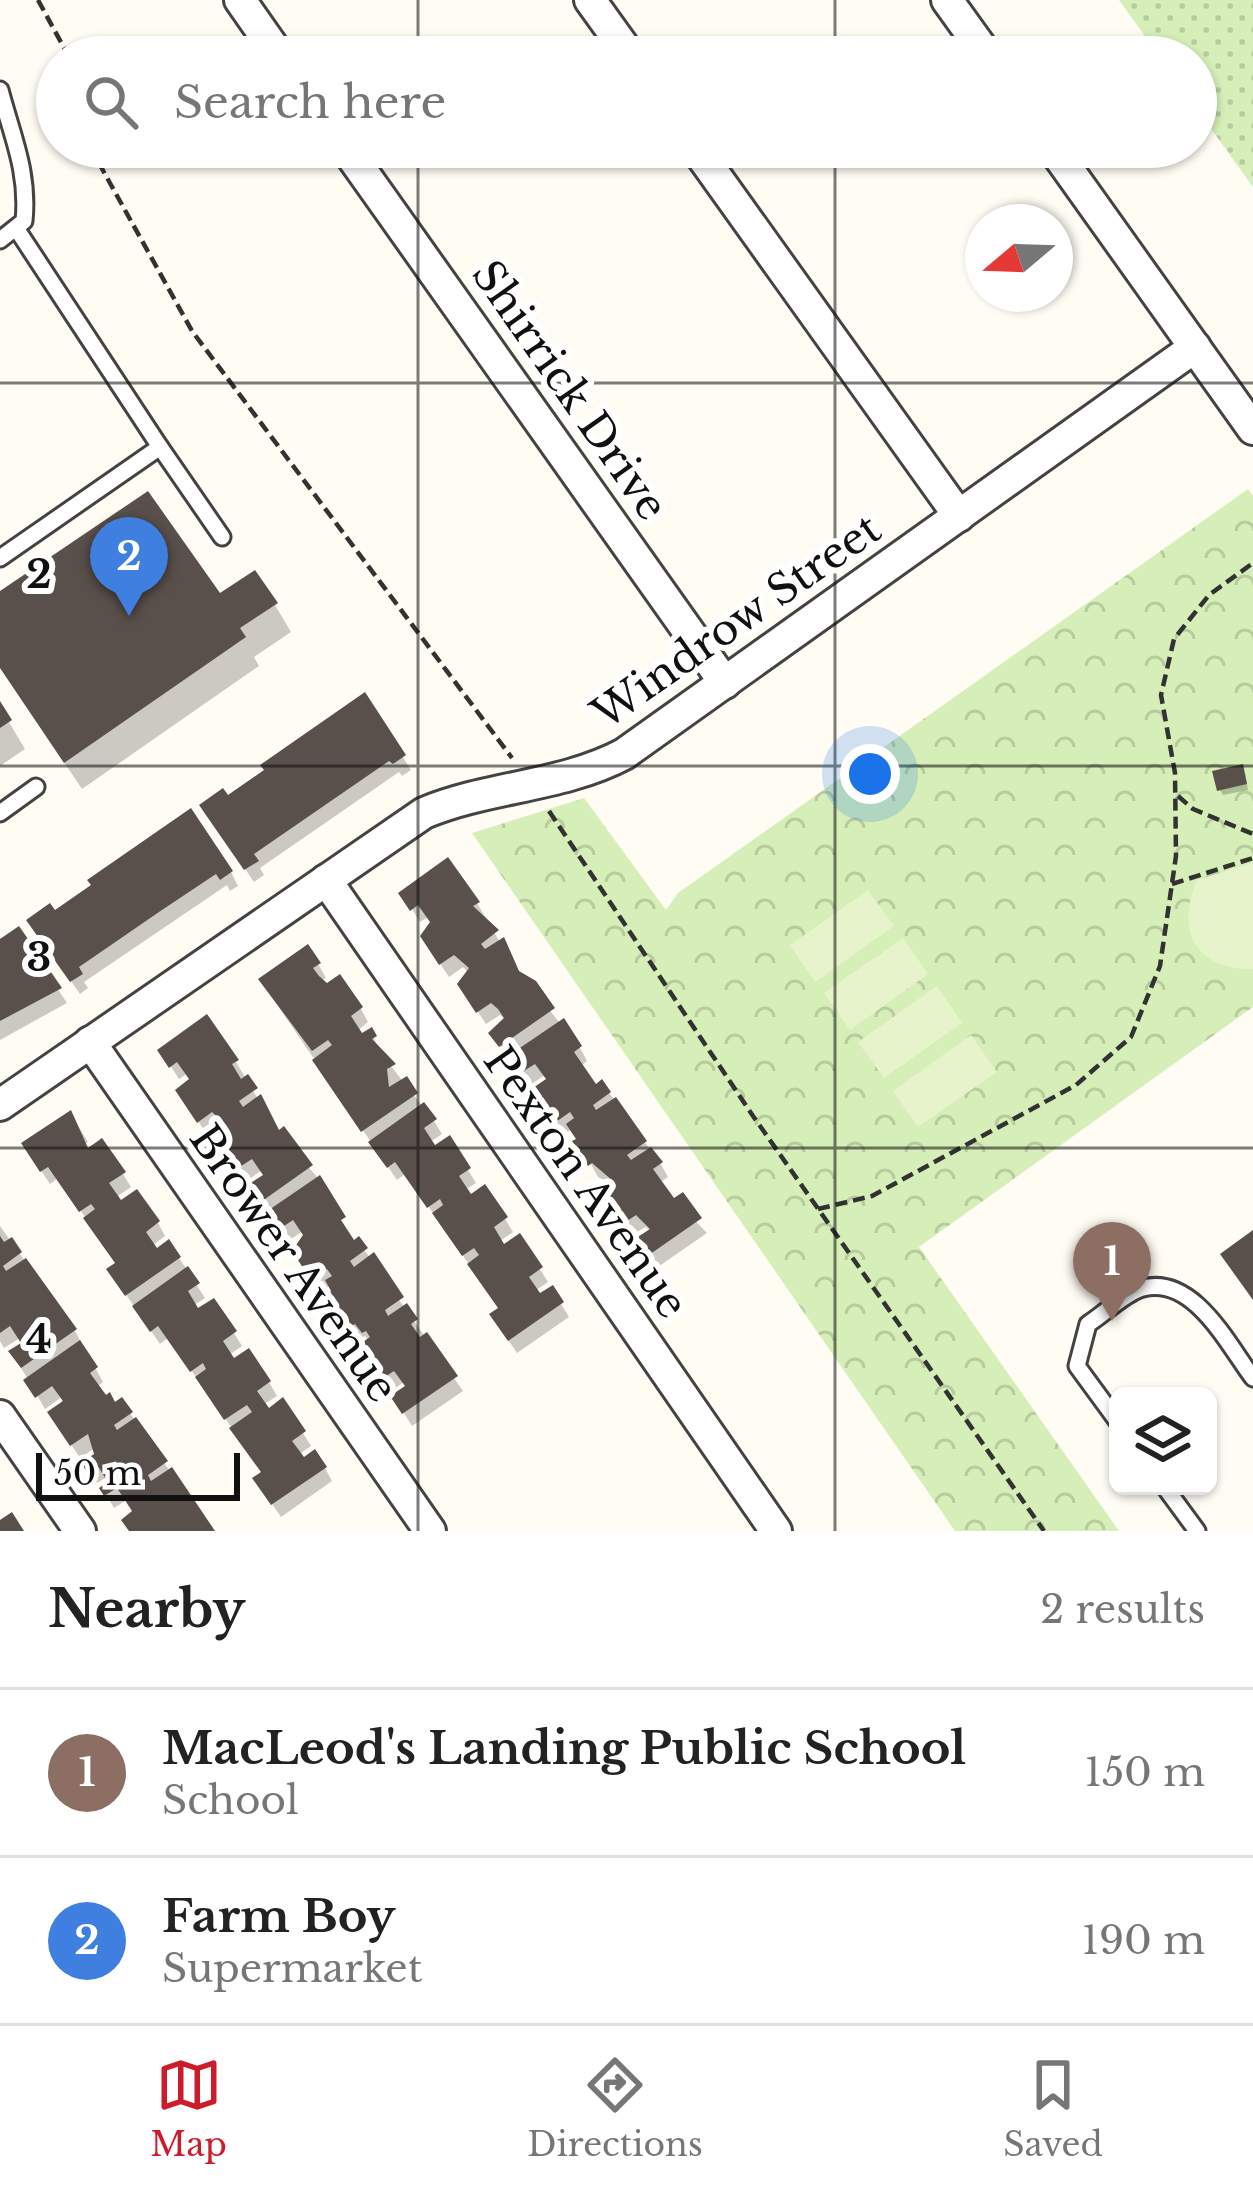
<!DOCTYPE html>
<html lang="en">
<head>
<meta charset="utf-8">
<style>
	body { margin:0; font-family:"Libre Baskerville",serif; background:#f2f2f2; color:#222 }
	.controls { position:absolute; right:36px; bottom:36px; display:grid; overflow:hidden; border-radius:18px; box-shadow:0 3px 9px #0004 }
	.controls button { width:108px; height:108px; display:grid; place-items:center; padding:0; border:0; border-bottom:3px solid #e0e0e0; background:#fff; color:#222; font:60px sans-serif }
	.compass { position:absolute; left:965px; top:204px; width:108px; height:108px; border-radius:50%; background:#fff; box-shadow:0 3px 9px #0004; rotate:251deg }
	.scale { position:absolute; left:36px; bottom:30px; width:204px; box-sizing:border-box; padding-left:12px; border:6px solid #101010; border-top:0; font-size:33px; line-height:42px; white-space:nowrap; color:#101010; -webkit-text-stroke:9px #fff; paint-order:stroke }
	.you { position:absolute; left:870px; top:774px; width:42px; height:42px; margin:-30px; border:9px solid #fff; border-radius:50%; background:#1a73e8; box-shadow:0 0 0 18px #1a73e833 }
	.badge { display:grid; place-items:center; width:78px; height:78px; border-radius:50%; background:#cc1c2b; color:#fff; font-size:39px; font-weight:700 }
	.pin { position:absolute; translate:-50% -99px; filter:drop-shadow(0 3px 6px #0008) }
	.pin::after { content:''; position:absolute; top:63px; width:42px; height:36px; background:inherit; clip-path:polygon(0 0,100% 0,50% 100%) }
	.list { margin:0; padding:0; list-style:none }
	h2 { display:flex; justify-content:space-between; align-items:center; height:156px; margin:0; padding:0 48px; font-size:51px }
	h2 small { font-size:39px; font-weight:400; color:#767676 }
	.list li { display:grid; grid-template-columns:78px 1fr auto; gap:36px; align-items:center; box-sizing:border-box; height:168px; padding:0 48px; border-top:3px solid #e0e0e0 }
	.list b { display:block; font-size:45px; white-space:nowrap }
	.list p { margin:0; font-size:39px; white-space:nowrap; color:#767676 }
	.list em { font-size:39px; font-style:normal; color:#767676 }
	.icon { flex:none; width:66px; height:66px; fill:none; stroke:currentColor; stroke-width:2; stroke-linecap:round; stroke-linejoin:round }
	.map { position:relative; flex:none; width:1253px; height:1531px; overflow:hidden }
	.search { position:absolute; background:#fff; box-shadow:0 3px 9px #0004; left:36px; right:36px; top:36px; height:132px; display:flex; align-items:center; gap:30px; box-sizing:border-box; padding:0 42px; border-radius:66px; color:#767676; font-size:45px }
	.sheet { height:492px; background:#fff }
	nav { display:flex; justify-content:space-around; align-items:center; box-sizing:border-box; height:168px; border-top:3px solid #e0e0e0; background:#fff; font-size:33px; color:#767676 }
	nav a { display:grid; justify-items:center; gap:6px }
	nav .on { color:#cc1c2b }
	.map>svg:first-child { display:block }
</style>
</head>
<body>
<div class="map">
<svg width="1253" height="1531" viewBox="0 0 1253 1531">
	<defs>
		<pattern id="grass-dots" width="8" height="8" patternUnits="userSpaceOnUse" patternTransform="scale(3)"><rect width="8" height="8" fill="#d6eeb8"/><path d="M2 2h.1M6 6h.1" fill="none" stroke="#b7cb9d" stroke-width="1.8" stroke-linecap="round"/></pattern>
		<pattern id="park-crowns" width="20" height="18" patternUnits="userSpaceOnUse" patternTransform="scale(3)"><rect width="20" height="18" fill="#d6eeb8"/><path d="M2 6a3 3 0 1 1 6 0M12 15a3 3 0 1 1 6 0" fill="none" stroke="#b7cb9d"/></pattern>
	</defs>
	<rect width="100%" height="100%" fill="#fffcf3"/>
	<polygon fill="url(#grass-dots)" points="1119,0 1253,0 1253,187 1196,108 1196,57 1160,57"/>
	<polygon fill="url(#park-crowns)" points="1248,489 1253,496 1253,1007 919,1247 1119,1531 955,1531 472,833 584,798 666,910 678,893"/>
	<g fill="#e7f4cb">
		<path d="M1253,863V969C1196,970 1175,931 1197,880Z"/>
		<polygon points="868,890 894,926 815,982 790,945"/>
		<polygon points="903,938 928,974 850,1030 824,993"/>
		<polygon points="937,986 962,1023 884,1078 858,1042"/>
		<polygon points="971,1035 997,1072 918,1127 893,1091"/>
	</g>
	<g fill="#0003">
		<polygon points="0,595 220,597 275,605 291,632 254,657 259,666 82,789 0,667"/>
		<polygon points="364,696 411,770 402,776 399,772 260,868 264,875 254,882 211,819"/>
		<polygon points="0,707 25,749 0,766"/>
		<polygon points="1245,773 1248,790 1223,795 1220,790"/>
		<polygon points="231,872 238,886 230,891 227,885 84,982 88,988 80,994 38,934 54,914 95,887"/>
		<polygon points="402,893 477,903 514,966 580,1048 587,1061 581,1066 595,1088 602,1083 660,1163 668,1177 659,1183 707,1233 655,1269 645,1254 651,1232 646,1227 633,1234 612,1201 613,1185 598,1177 572,1129 563,1135 541,1104 549,1081 545,1075 527,1087 492,1033 506,1020 500,1015 486,1024 469,998 469,973 463,967 449,977 431,950 433,923 428,917 420,922"/>
		<polygon points="18,930 67,1003 0,1040 0,943"/>
		<polygon points="318,964 326,978 320,981 327,987 340,979 361,1009 368,1022 357,1031 361,1037 371,1031 380,1052 434,1121 442,1134 430,1142 434,1149 449,1139 476,1183 465,1190 470,1198 484,1188 505,1219 513,1232 500,1241 504,1248 520,1237 548,1282 535,1291 540,1297 552,1289 569,1317 517,1353 500,1328 501,1310 443,1227 405,1174 397,1180 269,993"/>
		<polygon points="161,1051 236,1062 279,1134 319,1179 354,1245 358,1241 463,1391 412,1426 394,1397 408,1388 404,1382 387,1394 365,1362 369,1341 365,1336 352,1344 331,1313 331,1285 321,1292 295,1251 307,1236 303,1231 285,1243 257,1201 266,1177 262,1170 245,1182 224,1151 227,1130 221,1124 207,1134 186,1104 192,1080 187,1074 179,1079"/>
		<polygon points="71,1114 88,1142 83,1146 123,1174 131,1187 115,1198 120,1204 136,1193 158,1223 165,1236 152,1246 156,1252 169,1243 187,1270 205,1298 193,1306 197,1312 213,1302 234,1333 242,1346 229,1355 269,1382 277,1396 263,1405 303,1433 311,1446 298,1455 325,1468 332,1481 281,1517 264,1492 264,1474 206,1391 168,1338 160,1344 118,1283 118,1265 58,1178 50,1184 32,1157"/>
		<polygon points="0,1226 75,1331 103,1382 97,1387 130,1413 211,1531 131,1531 125,1520 136,1513 127,1500 114,1508 103,1489 111,1483 107,1477 97,1483 85,1464 97,1456 95,1448 80,1458 59,1426 62,1397 45,1409 20,1366 24,1345 20,1338 4,1348 0,1341"/>
	</g>
	<g fill="#5a504b">
		<polygon points="148,491 220,593 255,570 278,603 240,628 246,637 64,763 0,668 0,591"/>
		<polygon points="365,692 406,755 393,764 389,761 254,854 259,861 244,870 199,805 223,788 228,795 264,770 260,765"/>
		<polygon points="0,701 12,720 0,728"/>
		<polygon points="1243,764 1247,784 1217,791 1212,771"/>
		<polygon points="191,808 233,871 220,880 216,874 159,912 79,967 83,974 70,982 26,920 50,903 55,910 91,885 87,880"/>
		<polygon points="448,857 480,902 473,906 499,930 481,944 485,949 504,937 519,971 536,981 555,1008 499,1047 488,1033 504,1018 498,1009 491,1003 476,1013 457,984 469,968 454,955 439,965 420,936 430,922 418,905 410,911 398,893"/>
		<polygon points="19,926 62,988 0,1021 0,939"/>
		<polygon points="308,944 321,963 313,968 319,976 327,983 340,974 363,1007 351,1016 362,1033 372,1027 377,1036 372,1039 396,1064 387,1069 389,1087 407,1076 418,1093 361,1132 312,1060 332,1045 328,1040 312,1051 258,979"/>
		<polygon points="207,1014 239,1060 232,1064 241,1079 248,1074 258,1088 239,1101 243,1107 261,1094 279,1130 284,1126 313,1165 258,1204 246,1186 263,1175 252,1159 235,1170 213,1136 227,1126 212,1112 197,1123 175,1090 189,1079 177,1062 169,1068 157,1050"/>
		<polygon points="564,1018 582,1046 574,1052 596,1084 602,1079 611,1092 593,1105 596,1110 616,1097 647,1141 627,1155 631,1160 651,1147 663,1162 653,1169 674,1198 683,1192 702,1218 646,1257 633,1240 650,1229 636,1215 624,1223 600,1189 613,1181 592,1163 588,1166 572,1141 576,1139 566,1124 574,1118 570,1112 553,1124 530,1090 546,1079 535,1064 517,1075 505,1058"/>
		<polygon points="424,1102 437,1119 424,1128 435,1145 450,1135 471,1168 459,1176 471,1194 485,1184 508,1217 494,1227 504,1244 520,1233 543,1267 529,1277 540,1293 553,1285 564,1302 508,1341 489,1314 498,1308 467,1264 479,1255 474,1248 462,1256 432,1213 443,1205 440,1199 427,1208 395,1162 387,1168 368,1142"/>
		<polygon points="71,1110 88,1148 102,1138 126,1172 109,1183 121,1200 137,1189 160,1221 146,1232 157,1248 169,1239 181,1257 125,1296 106,1269 115,1263 83,1218 95,1209 91,1204 79,1212 48,1167 40,1172 21,1143"/>
		<polygon points="320,1175 346,1217 341,1220 354,1240 359,1236 368,1248 350,1261 354,1267 374,1252 404,1297 385,1310 388,1316 407,1303 418,1319 411,1324 420,1337 427,1332 458,1376 402,1414 390,1396 405,1386 394,1371 377,1382 354,1348 370,1337 366,1331 362,1333 355,1324 342,1332 319,1299 331,1291 325,1280 332,1276 327,1269 311,1280 292,1251 303,1235 293,1220 275,1232 263,1214"/>
		<polygon points="1253,1230 1253,1300 1220,1254"/>
		<polygon points="0,1236 4,1242 12,1237 22,1252 3,1266 6,1271 26,1258 77,1329 21,1368 8,1351 21,1343 10,1326 0,1333"/>
		<polygon points="188,1266 200,1283 188,1291 198,1308 214,1298 237,1331 223,1341 234,1358 249,1348 271,1381 257,1391 269,1408 283,1397 306,1431 292,1441 304,1457 315,1449 327,1467 271,1505 252,1478 261,1472 229,1428 252,1412 247,1405 224,1420 195,1377 206,1369 203,1363 190,1372 158,1326 150,1332 132,1306"/>
		<polygon points="80,1340 98,1367 90,1373 106,1395 110,1392 115,1402 122,1397 133,1412 114,1425 117,1430 136,1417 168,1461 148,1475 151,1481 172,1467 215,1531 129,1531 121,1520 132,1511 117,1488 104,1496 99,1488 108,1482 97,1465 87,1472 81,1463 94,1454 88,1434 70,1446 47,1412 63,1401 52,1386 35,1398 23,1380"/>
		<polygon points="12,1512 24,1531 0,1531 0,1520"/>
	</g>
	<g fill="none" stroke-linecap="round" stroke-linejoin="round">
		<defs>
			<g id="service">
				<path d="M0,90C12,136 29,172 24,221L0,240"/>
				<polyline points="160,447 222,537"/>
				<polyline points="0,558 160,447 16,228"/>
				<polyline points="0,813 36,787"/>
				<path d="M1118,1422L1077,1366L1088,1324C1104,1314 1126,1292 1143,1288C1194,1275 1228,1345 1253,1378"/>
				<polyline points="1164,1486 1197,1531"/>
			</g>
			<g id="minor">
				<polyline points="240,0 280,57"/>
				<polyline points="590,0 631,57"/>
				<polyline points="947,0 988,57"/>
				<polyline points="345,147 725,683"/>
				<polyline points="695,147 959,516"/>
				<polyline points="1052,147 1253,429"/>
				<polyline points="326,880 776,1531"/>
				<polyline points="90,1042 430,1531"/>
				<path d="M0,1105L424,813C488,786 562,787 624,754L1195,347"/>
				<polyline points="0,1416 80,1531"/>
			</g>
		</defs>
		<use href="#service" stroke="#434343" stroke-width="21"/>
		<use href="#minor" stroke="#434343" stroke-width="36"/>
		<g stroke="#323232" stroke-width="4.5" stroke-dasharray="12 6" stroke-linecap="butt">
			<polyline points="38,0 69,57"/>
			<polyline points="90,147 192,331 512,758"/>
			<polyline points="1178,796 1193,809 1253,834"/>
			<polyline points="549,811 753,1116 1044,1531"/>
			<polyline points="1172,884 1253,858"/>
			<polyline points="818,1209 872,1196 1076,1085 1131,1037 1160,966 1176,856 1175,773 1161,695 1174,639 1209,595 1253,563"/>
		</g>
		<use href="#service" stroke="#fff" stroke-width="15"/>
		<use href="#minor" stroke="#fff" stroke-width="30"/>
	</g>
	<path fill="none" stroke="#101010" stroke-width="3" stroke-opacity="0.55" d="M418,0V57M835,0V57M418,147V1531M835,147V1531M0,383H1253M0,766H1253M0,1148H1253"/>
	<g text-anchor="middle" dominant-baseline="central" stroke-width="12" stroke-linejoin="round" paint-order="stroke">
		<g font-size="42" fill="#101010" stroke="#fff">
			<text transform="translate(570 390) rotate(55)">Shirrick Drive</text>
			<text transform="translate(736 621) rotate(-35)">Windrow Street</text>
			<text transform="translate(586 1182) rotate(55)">Pexton Avenue</text>
			<text transform="translate(294 1263) rotate(55)">Brower Avenue</text>
		</g>
	</g>
	<g font-size="39" text-anchor="middle" font-weight="bold" fill="#101010" stroke="#fff" stroke-width="12" stroke-linejoin="round" paint-order="stroke">
		<text x="39" y="588">2</text>
		<text x="39" y="971">3</text>
		<text x="39" y="1353">4</text>
	</g>
</svg>
<div class="controls">
<button><svg class="icon" aria-label="layers" viewBox="0 0 24 24"><path d="M12 4l9 5-9 5-9-5zM3 14l9 5 9-5"/></svg></button>
</div>
<svg class="compass" viewBox="-18 -18 36 36"><path d="M0-13l5 13h-10z" fill="#e53935"/><path d="M0 13l5-13h-10z" fill="#767676"/></svg>
<div class="scale">50 m</div>
<div class="you"></div>
<div class="pin badge" style="left:1112px;top:1321px;background:#8d6e63">1</div>
<div class="pin badge" style="left:129px;top:616px;background:#3f7fe0">2</div>
<div class="search"><svg class="icon" aria-label="search" viewBox="0 0 24 24"><circle cx="10" cy="10" r="6"/><path d="M15 15l6 6"/></svg>Search here</div>
</div>
<section class="sheet">
<h2>Nearby<small>2 results</small></h2>
<ul class="list">
<li><span class="badge" style="background:#8d6e63">1</span><div><b>MacLeod's Landing Public School</b><p>School</p></div><em>150 m</em></li>
<li><span class="badge" style="background:#3f7fe0">2</span><div><b>Farm Boy</b><p>Supermarket</p></div><em>190 m</em></li>
</ul>
</section>
<nav>
<a class="on"><svg class="icon" aria-label="map" viewBox="0 0 24 24"><path d="M3 6l6-2 6 2 6-2v14l-6 2-6-2-6 2zM9 4v14M15 6v14"/></svg>Map</a>
<a><svg class="icon" aria-label="directions" viewBox="0 0 24 24"><path d="M12 3l9 9-9 9-9-9zM9 14v-3h6M13 9l2 2-2 2"/></svg>Directions</a>
<a><svg class="icon" aria-label="saved" viewBox="0 0 24 24"><path d="M7 4h10v16l-5-4-5 4z"/></svg>Saved</a>
</nav>
</body>
</html>
